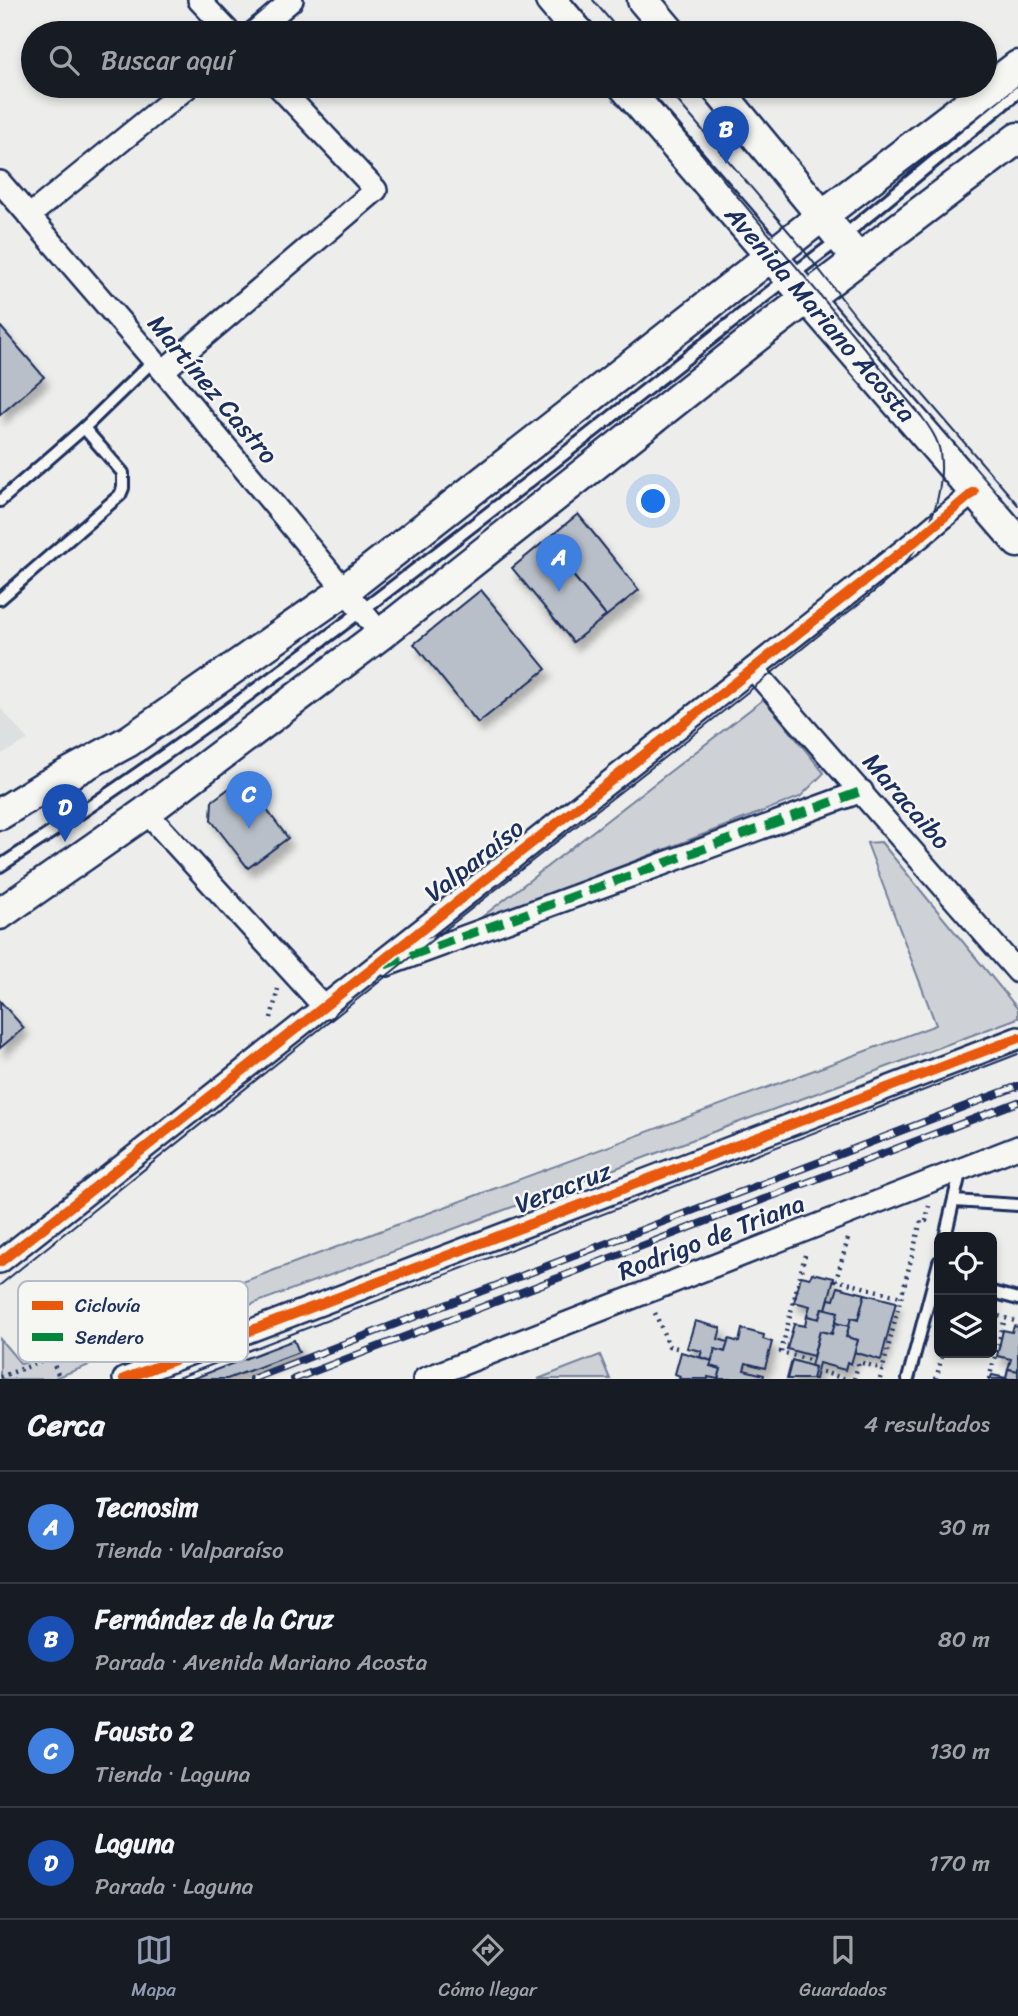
<!DOCTYPE html>
<html lang="es">
<head>
<meta charset="utf-8">
<style>
	body { margin:0; font-family:Sriracha,sans-serif; background:#242831; color:#f1f3f6 }
	.controls { position:absolute; right:21px; bottom:21px; display:grid; overflow:hidden; border-radius:10px; box-shadow:0 4px 10px #0003 }
	.controls button { width:63px; height:63px; display:grid; place-items:center; padding:0; border:0; border-bottom:2px solid #363941; background:#171b24; color:#f1f3f6; font:35px sans-serif }
	.you { position:absolute; left:654px; top:502px; width:24px; height:24px; margin:-18px; border:5px solid #fff; border-radius:50%; background:#1a73e8; box-shadow:0 0 0 10px #1a73e833 }
	.badge { display:grid; place-items:center; width:46px; height:46px; border-radius:50%; background:#919bb2; color:#fff; font-size:23px; font-weight:700 }
	.pin { position:absolute; translate:-50% -58px; filter:drop-shadow(0 2px 4px #0008) }
	.pin::after { content:''; position:absolute; top:37px; width:24px; height:21px; background:inherit; clip-path:polygon(0 0,100% 0,50% 100%) }
	.list { margin:0; padding:0; list-style:none }
	h2 { display:flex; justify-content:space-between; align-items:center; height:91px; margin:0; padding:0 28px; font-size:30px }
	h2 small { font-size:23px; font-weight:400; color:#9ea1a6 }
	.list li { display:grid; grid-template-columns:46px 1fr auto; gap:21px; align-items:center; box-sizing:border-box; height:112px; padding:0 28px; border-top:2px solid #363941 }
	.list b { display:block; font-size:26px; white-space:nowrap }
	.list p { margin:0; font-size:23px; white-space:nowrap; color:#9ea1a6 }
	.list em { font-size:23px; font-style:normal; color:#9ea1a6 }
	.icon { flex:none; width:38px; height:38px; fill:none; stroke:currentColor; stroke-width:2; stroke-linecap:round; stroke-linejoin:round }
	.map { position:relative; flex:none; width:1018px; height:1379px; overflow:hidden }
	.search { position:absolute; background:#171b24; box-shadow:0 4px 10px #0003; left:21px; right:21px; top:21px; height:77px; display:flex; align-items:center; gap:18px; box-sizing:border-box; padding:0 24px; border-radius:38px; color:#9ea1a6; font-size:26px }
	.sheet { height:539px; background:#171b24 }
	nav { display:flex; justify-content:space-around; align-items:center; box-sizing:border-box; height:98px; border-top:2px solid #363941; background:#171b24; font-size:19px; color:#9ea1a6 }
	nav a { display:grid; justify-items:center; gap:4px }
	nav .on { color:#919bb2 }
	.map>svg:first-child { display:block }
</style>
</head>
<body>
<div class="map">
<svg width="1018" height="1379" viewBox="0 0 1018 1379">
	<defs>
		<filter id="shadow"><feDropShadow dx="4.5" dy="8" stdDeviation="3.5" flood-color="#0004"/></filter>
	</defs>
	<rect width="100%" height="100%" fill="#edeeec"/>
	<filter id="ink" filterUnits="userSpaceOnUse"><feTurbulence type="fractalNoise" baseFrequency=".0143" numOctaves="2"/><feDisplacementMap in="SourceGraphic" scale="14" xChannelSelector="R" yChannelSelector="G"/><feConvolveMatrix kernelMatrix="1 2 1 2 8 2 1 2 1" color-interpolation-filters="sRGB"/></filter>
	<g filter="url(#ink)">
		<polygon fill="#dde0e1" points="0,707 28,740 0,755"/>
		<g fill="#ced2d7" stroke="#74809a" stroke-width="2">
			<polygon points="764,699 824,773 800,797 474,923"/>
			<polygon points="881,842 1018,1009 1018,1018 52,1379 0,1379 0,1339 21,1364 936,1025 867,843"/>
			<polygon points="600,1355 610,1379 538,1379"/>
		</g>
		<g fill="#b9bfc8" stroke="#1b2f5e" stroke-width="2" filter="url(#shadow)">
			<polygon points="0,326 44,377 0,415"/>
			<polygon points="578,514 639,590 606,616 545,541"/>
			<polygon points="545,541 606,616 573,642 512,568"/>
			<polygon points="481,590 546,669 478,723 414,644"/>
			<polygon points="243,778 288,838 248,868 211,820 212,801"/>
			<polygon points="0,1001 24,1028 0,1048"/>
			<polygon points="812,1273 834,1278 826,1309 822,1308 819,1319 807,1316 810,1306 794,1302 801,1276 810,1278"/>
			<polygon points="838,1287 865,1294 858,1320 851,1318 849,1326 835,1323 838,1312 826,1309 829,1299 834,1300"/>
			<polygon points="865,1294 896,1302 881,1360 854,1352 858,1340 846,1337 851,1318 858,1320"/>
			<polygon points="822,1308 838,1312 832,1334 820,1331 813,1356 787,1349 794,1324 805,1326 807,1316 819,1319"/>
			<polygon points="695,1321 721,1328 718,1339 728,1342 725,1352 715,1349 712,1361 700,1357 702,1351 687,1348"/>
			<polygon points="835,1323 849,1326 846,1337 858,1340 851,1364 847,1362 845,1370 819,1363 815,1379 812,1379 815,1367 811,1366 820,1331 832,1334"/>
			<polygon points="1014,1326 1018,1327 1018,1371 1008,1369 1011,1359 997,1356 1003,1330 1012,1332"/>
			<polygon points="742,1329 764,1335 763,1339 772,1342 765,1368 746,1363 744,1370 764,1375 763,1379 718,1379 721,1369 710,1366 715,1349 725,1352 729,1339 739,1342"/>
			<polygon points="294,1340 299,1352 227,1379 192,1379"/>
			<polygon points="681,1352 712,1361 710,1366 721,1369 718,1379 708,1377 708,1379 679,1379 680,1376 675,1374"/>
			<polygon points="792,1360 815,1367 812,1379 787,1379"/>
			<polygon points="1008,1369 1018,1371 1018,1379 990,1379 992,1375 1006,1378"/>
		</g>
		<g fill="none" stroke-linecap="round" stroke-linejoin="round">
			<defs>
				<g id="lane">
					<polyline points="0,501 84,428 153,361"/>
					<polyline points="0,599 120,495 123,488 123,473 84,428"/>
					<path d="M0,866C276,688 530,480 788,278L841,238L1018,92"/>
					<polyline points="954,1201 1018,1205"/>
					<polyline points="945,1237 961,1169"/>
					<polyline points="992,1292 1018,1299"/>
					<polyline points="908,1379 939,1262"/>
				</g>
				<g id="street">
					<polyline points="199,0 230,33"/>
					<polyline points="253,33 292,0"/>
					<polyline points="0,182 163,371 381,634"/>
					<polyline points="29,216 189,86"/>
					<polyline points="163,371 376,190 278,86"/>
					<polyline points="753,669 1018,972"/>
					<polyline points="146,812 325,1008"/>
					<polyline points="387,965 862,791"/>
					<polyline points="0,1262 924,534 974,492"/>
					<polyline points="124,1379 1018,1038"/>
					<polyline points="424,1379 1018,1147"/>
				</g>
				<g id="secondary">
					<polyline points="551,0 579,33"/>
					<polyline points="643,0 671,33"/>
					<path id="s1" d="M624,86L1018,542"/>
					<polyline points="715,86 858,259"/>
					<polyline points="0,814 42,788 129,741 345,590 823,215 1018,66"/>
					<polyline points="0,914 146,812 381,634 761,333 1018,138"/>
				</g>
			</defs>
			<use href="#lane" stroke="#1b2f5e" stroke-width="16"/>
			<use href="#street" stroke="#1b2f5e" stroke-width="26"/>
			<use href="#secondary" stroke="#1b2f5e" stroke-width="35"/>
			<g stroke="#1b2f5e" stroke-width="4.5" stroke-dasharray="2 5" stroke-linecap="butt">
				<polyline points="271,1018 278,989"/>
				<polyline points="848,1239 836,1280 901,1297"/>
				<polyline points="805,1255 781,1352 809,1360"/>
				<polyline points="655,1313 669,1346 681,1349"/>
				<polyline points="992,1314 1018,1322"/>
				<polyline points="822,1372 846,1379"/>
				<polyline points="0,1377 51,1358 60,1379"/>
				<polyline points="854,1379 859,1362 883,1369"/>
				<polyline points="880,1379 921,1221 926,1221 929,1206"/>
				<polyline points="936,1379 943,1353"/>
				<polyline points="989,1379 1005,1318"/>
			</g>
			<use href="#lane" stroke="#f6f6f2" stroke-width="10"/>
			<use href="#street" stroke="#f6f6f2" stroke-width="21"/>
			<use href="#secondary" stroke="#f6f6f2" stroke-width="30"/>
			<g stroke="#1b2f5e" stroke-width="2">
				<polyline points="572,0 600,33"/>
				<polyline points="593,0 621,33"/>
				<polyline points="665,86 795,239 858,319 1018,505"/>
				<path d="M0,1285C201,1124 402,962 606,803C675,749 745,695 814,639C845,613 883,589 909,558C932,530 945,488 940,452C938,439 930,428 922,417L645,86"/>
				<polyline points="175,1379 1018,1054"/>
			</g>
			<defs>
				<g id="rail">
					<polyline points="252,1379 1018,1086"/>
					<polyline points="294,1379 1018,1102"/>
				</g>
			</defs>
			<use href="#rail" stroke="#1b2f5e" stroke-width="8"/>
			<use href="#rail" stroke="#f6f6f2" stroke-width="5" stroke-dasharray="16" stroke-linecap="butt"/>
			<polyline stroke="#00873e" stroke-width="9" stroke-dasharray="18 9" stroke-linecap="butt" points="385,965 862,791"/>
			<defs>
				<g id="cycleway">
					<polyline points="0,1262 924,534 974,492"/>
					<polyline points="124,1379 1018,1038"/>
				</g>
			</defs>
			<use href="#cycleway" stroke="#f6f6f2" stroke-width="15"/>
			<use href="#cycleway" stroke="#e8590c" stroke-width="10"/>
		</g>
	</g>
	<g text-anchor="middle" dominant-baseline="central" stroke-width="5" stroke-linejoin="round" paint-order="stroke">
		<g font-size="26" fill="#1b2f5e" stroke="#f6f6f2">
			<text stroke="none"><textPath href="#s1" startOffset="301">Avenida Mariano Acosta</textPath></text>
			<text transform="translate(213 389) rotate(50)">Martínez Castro</text>
			<text transform="translate(907 801) rotate(49)">Maracaibo</text>
			<text transform="translate(474 860) rotate(-38)">Valparaíso</text>
			<text transform="translate(563 1187) rotate(-21)">Veracruz</text>
			<text transform="translate(711 1237) rotate(-21)">Rodrigo de Triana</text>
		</g>
	</g>
	<rect x="18" y="1281" width="230" height="81" rx="10" fill="#f6f6f2" stroke="#b4bac6" stroke-width="2"/>
	<rect x="32" y="1301" width="31" height="9" fill="#e8590c"/>
	<rect x="32" y="1333" width="31" height="8" fill="#00873e"/>
	<g font-size="19" fill="#1b2f5e">
		<text x="75" y="1312">Ciclovía</text>
		<text x="75" y="1344">Sendero</text>
	</g>
</svg>
<div class="controls">
<button><svg class="icon" aria-label="locate" viewBox="0 0 24 24"><circle cx="12" cy="12" r="6"/><path d="M12 2v4M12 18v4M2 12h4M18 12h4"/></svg></button>
<button><svg class="icon" aria-label="layers" viewBox="0 0 24 24"><path d="M12 4l9 5-9 5-9-5zM3 14l9 5 9-5"/></svg></button>
</div>
<div class="you"></div>
<div class="pin badge" style="left:559px;top:592px;background:#3f7fe0">A</div>
<div class="pin badge" style="left:726px;top:164px;background:#1a4fb4">B</div>
<div class="pin badge" style="left:249px;top:829px;background:#3f7fe0">C</div>
<div class="pin badge" style="left:65px;top:842px;background:#1a4fb4">D</div>
<div class="search"><svg class="icon" aria-label="search" viewBox="0 0 24 24"><circle cx="10" cy="10" r="6"/><path d="M15 15l6 6"/></svg>Buscar aquí</div>
</div>
<section class="sheet">
<h2>Cerca<small>4 resultados</small></h2>
<ul class="list">
<li><span class="badge" style="background:#3f7fe0">A</span><div><b>Tecnosim</b><p>Tienda · Valparaíso</p></div><em>30 m</em></li>
<li><span class="badge" style="background:#1a4fb4">B</span><div><b>Fernández de la Cruz</b><p>Parada · Avenida Mariano Acosta</p></div><em>80 m</em></li>
<li><span class="badge" style="background:#3f7fe0">C</span><div><b>Fausto 2</b><p>Tienda · Laguna</p></div><em>130 m</em></li>
<li><span class="badge" style="background:#1a4fb4">D</span><div><b>Laguna</b><p>Parada · Laguna</p></div><em>170 m</em></li>
</ul>
</section>
<nav>
<a class="on"><svg class="icon" aria-label="map" viewBox="0 0 24 24"><path d="M3 6l6-2 6 2 6-2v14l-6 2-6-2-6 2zM9 4v14M15 6v14"/></svg>Mapa</a>
<a><svg class="icon" aria-label="directions" viewBox="0 0 24 24"><path d="M12 3l9 9-9 9-9-9zM9 14v-3h6M13 9l2 2-2 2"/></svg>Cómo llegar</a>
<a><svg class="icon" aria-label="saved" viewBox="0 0 24 24"><path d="M7 4h10v16l-5-4-5 4z"/></svg>Guardados</a>
</nav>
</body>
</html>
